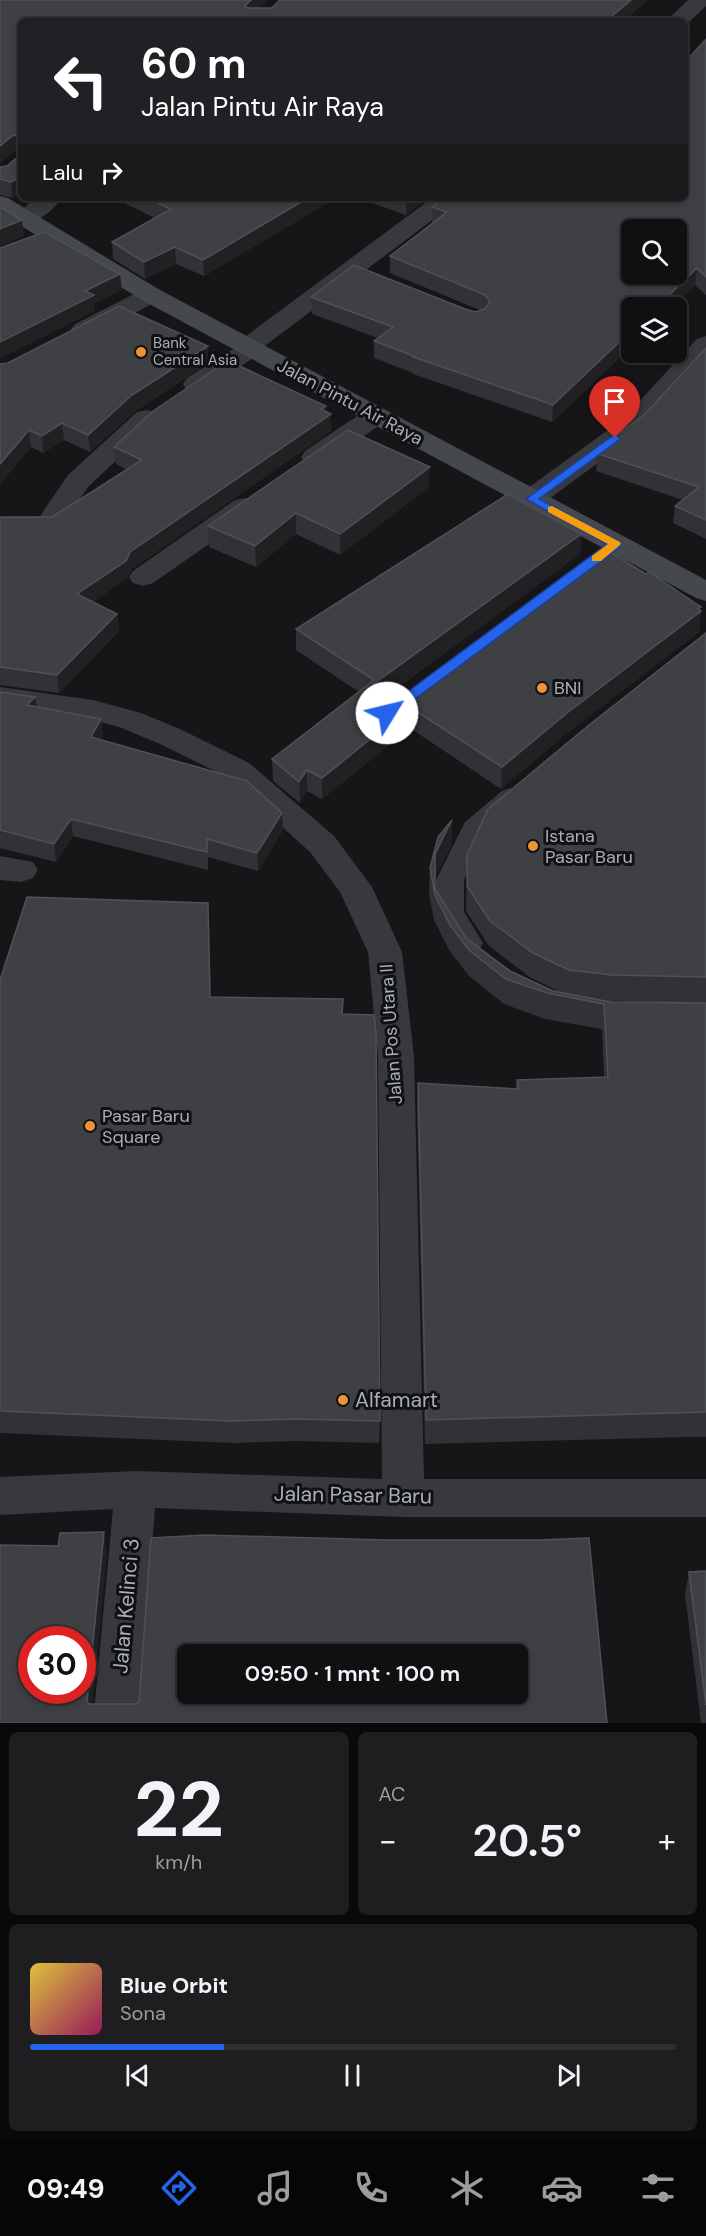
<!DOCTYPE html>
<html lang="id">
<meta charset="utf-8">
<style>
body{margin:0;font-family:"DM Sans",sans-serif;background:#1e1e20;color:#f1f3f6;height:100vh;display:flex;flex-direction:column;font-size:22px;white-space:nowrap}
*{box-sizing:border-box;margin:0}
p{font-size:20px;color:#9c9d9f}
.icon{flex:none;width:33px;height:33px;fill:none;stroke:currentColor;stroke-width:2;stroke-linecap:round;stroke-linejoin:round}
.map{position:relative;height:1723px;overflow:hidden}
.sheet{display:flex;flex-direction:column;gap:9px;padding:9px;background:#09090a;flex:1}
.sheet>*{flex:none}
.banner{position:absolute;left:18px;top:18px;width:670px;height:183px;border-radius:9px;box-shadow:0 3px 9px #0003,0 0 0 2px #303032;background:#202124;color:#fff;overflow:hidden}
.fabs{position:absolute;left:621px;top:219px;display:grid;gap:12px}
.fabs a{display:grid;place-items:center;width:66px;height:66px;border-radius:9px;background:#101012;box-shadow:0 3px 9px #0003,0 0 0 2px #303032;font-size:30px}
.speed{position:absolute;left:18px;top:1626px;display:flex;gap:12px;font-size:30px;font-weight:700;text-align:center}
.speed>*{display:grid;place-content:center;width:78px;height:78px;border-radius:50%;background:#101012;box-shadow:0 3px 9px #0003,0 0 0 2px #303032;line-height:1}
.speed .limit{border:9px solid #d22;background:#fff;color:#111}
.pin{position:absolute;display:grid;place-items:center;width:51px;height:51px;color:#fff;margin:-62px -26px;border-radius:50% 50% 50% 0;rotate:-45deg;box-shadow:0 0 6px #0007}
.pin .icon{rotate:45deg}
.me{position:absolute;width:66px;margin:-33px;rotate:54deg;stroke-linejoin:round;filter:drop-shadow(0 0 4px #0008)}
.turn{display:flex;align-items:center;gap:21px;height:126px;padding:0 24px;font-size:27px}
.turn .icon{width:78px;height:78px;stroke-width:2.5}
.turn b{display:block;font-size:42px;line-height:51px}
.then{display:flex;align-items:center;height:57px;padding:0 24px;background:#0003;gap:12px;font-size:22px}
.big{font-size:45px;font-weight:600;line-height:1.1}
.sheet .tile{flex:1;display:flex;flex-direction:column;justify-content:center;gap:9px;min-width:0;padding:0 21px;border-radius:9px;background:#1e1e20}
.sheet .dial{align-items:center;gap:0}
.dial b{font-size:78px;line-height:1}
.song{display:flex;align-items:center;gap:18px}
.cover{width:72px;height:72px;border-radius:9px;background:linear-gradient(135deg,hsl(50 70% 55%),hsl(330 70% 35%))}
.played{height:6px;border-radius:3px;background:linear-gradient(90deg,#2563eb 30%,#303032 30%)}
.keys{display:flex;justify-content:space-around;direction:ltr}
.heat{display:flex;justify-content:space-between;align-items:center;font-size:33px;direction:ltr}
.sheet .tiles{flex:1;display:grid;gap:9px;grid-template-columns:1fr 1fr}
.tile:last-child{grid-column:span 2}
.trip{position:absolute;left:177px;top:1644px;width:351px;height:60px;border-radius:9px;background:#101012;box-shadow:0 3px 9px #0003,0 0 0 2px #303032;font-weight:600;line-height:60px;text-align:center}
.dock{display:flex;height:96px;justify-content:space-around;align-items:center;background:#060607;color:#9c9d9f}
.dock .icon{width:42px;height:42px}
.dock .active{color:#2563eb}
.dock b{font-size:27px;color:#f1f3f6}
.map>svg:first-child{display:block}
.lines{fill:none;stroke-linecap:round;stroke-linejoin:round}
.lane{fill:#37393d;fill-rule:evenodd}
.street{fill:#37393d;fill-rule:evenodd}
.secondary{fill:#45484c;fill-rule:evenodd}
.wall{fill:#323236}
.shaded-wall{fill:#212124}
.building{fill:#3f4044;stroke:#4f5156;stroke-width:1.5;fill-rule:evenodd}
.route{fill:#2563eb;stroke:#184099;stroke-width:1.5}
.slow{fill:#f59e0b}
.poi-dot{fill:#ed9338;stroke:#111113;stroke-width:2}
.labels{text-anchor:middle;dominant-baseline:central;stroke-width:6;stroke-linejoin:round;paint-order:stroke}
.far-poi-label{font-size:15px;fill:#a8afb7;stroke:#111113;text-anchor:start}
.street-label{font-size:18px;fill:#a8afb7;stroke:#111113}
.poi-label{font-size:18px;fill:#a8afb7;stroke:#111113;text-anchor:start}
.near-poi-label{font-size:21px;fill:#a8afb7;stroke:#111113;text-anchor:start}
.near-street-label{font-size:21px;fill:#a8afb7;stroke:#111113}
</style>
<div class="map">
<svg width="706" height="1723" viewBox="0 0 706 1723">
<rect width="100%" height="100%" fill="#161618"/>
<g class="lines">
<!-- lane -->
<path class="lane" d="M511 788 520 791 524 797 520 803 485 833 464 880V912L483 943 479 950 469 953 459 950 436 913V880L465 822 502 791Z"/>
<!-- street -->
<g class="street">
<path d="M688 0H706V6L686 25V21H666Z"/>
<path d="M35 198H62C52 212 34 226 18 222L14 217Z"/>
<path d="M432 198H459L455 203 262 348 259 354 205 390 196 392 187 390 183 384 187 378 235 348 238 342Z"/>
<path d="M151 287 160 290 164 295 160 300 93 334 84 337 75 334 71 329 75 324 142 290Z"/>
<path d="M706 336V359L641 431 541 505 531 507 521 505 517 499 521 493 623 419 697 339Z"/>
<path d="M375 408 384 410 388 416 384 422 325 463 315 465 305 463 301 457 305 451 366 410Z"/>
<path d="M146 410 155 412 159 418 155 424 88 487 60 528 50 530 40 528 36 522 68 475 137 412Z"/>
<path d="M245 498 255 500 259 506 255 512 153 583 143 586 133 583 129 577 133 571 235 500Z"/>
<path d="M0 687 93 700 141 713 180 729 249 763 334 836 372 887 402 952 414 1056 424 1479H706V1517H403L155 1508 139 1723H93L113 1509 0 1515V1477L136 1471 382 1479 378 1056 368 952 340 892 310 852 227 777 158 743 119 727 93 720 0 707Z"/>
<path d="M0 856 33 862 38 870 33 878 21 882 0 880Z"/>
</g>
<!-- secondary -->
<path class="secondary" d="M0 196 8 198 160 290 706 580V601L696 598 142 300 0 213Z"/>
</g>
<!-- wall -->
<g class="wall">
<path d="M0 0 259 8H272L280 0H648L623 21H21V194L12 198 0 195V167L7 166 21 154V150L13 152 0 163Z"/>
<path d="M706 39V295L695 285 671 308H632V346L552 422 413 374V373L374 358V341L378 338 312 314 311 297 465 309 475 312 480 310 390 273V256L432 224V207L686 198Z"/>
<path d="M114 198H336L204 276 176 264 145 279 113 259 112 242 155 218Z"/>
<path d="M358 198H429L406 215Z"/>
<path d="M706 348V539L673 523 675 506 683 500 596 471 598 454 644 415Z"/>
<path d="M237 362V365L326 406V412L331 431 132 569 127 578 93 602 117 614 119 631 59 693 0 685V517H52L127 470 116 464 114 447Z"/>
<path d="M208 363 134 412 90 452 64 440 43 453 31 447 0 484V364Z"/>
<path d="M429 487 340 555 296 534 256 567 209 547 208 526Z"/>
<path d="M581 534 580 554 378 702 388 704 400 701 646 574 701 607 699 632 566 734 501 789 410 728 322 799 307 791 300 803 273 781 272 759 359 692 296 650V629Z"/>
<path d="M706 633V1003L609 1001 593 998 611 1002 706 1003V1437H687L425 1444 417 1109 418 1083 516 1089 517 1080 604 1077 602 1029 545 1019 504 1004 469 976 449 950 434 920 429 893 430 868 452 820 451 846 435 877V889L466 938 510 971 553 991 562 993 531 978 489 946 466 911 467 855Z"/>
<path d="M0 692 35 697 37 707 101 719 103 736 101 740 282 813 283 830 258 871 208 857V870L73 836 56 862 0 848Z"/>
<path d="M209 926 211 997 343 1014 380 1421 379 1443 296 1441 233 1443 0 1433V980Z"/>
<path d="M706 1571V1723H701L685 1594 689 1572Z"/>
</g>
<!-- shaded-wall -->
<g class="shaded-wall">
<path d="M251 0H268L246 21 245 6Z"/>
<path d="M631 0H648L623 21H606Z"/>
<path d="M21 134V150L13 152 0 163V146L12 136Z"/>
<path d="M21 177V194L12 198 11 182Z"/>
<path d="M308 198H336L204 276 203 260Z"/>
<path d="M406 198H429L406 215Z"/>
<path d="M22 220 24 236 0 246V229Z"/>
<path d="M175 247 176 264 145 279 144 262Z"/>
<path d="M697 268 695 285 671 308H656Z"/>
<path d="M120 274 122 290 94 304 95 311 0 359V342L85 291Z"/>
<path d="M632 330V346L552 422 553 405Z"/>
<path d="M208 346V363L134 412 90 452 88 435 132 395Z"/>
<path d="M326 406V418L331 414V431L132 569 127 578 79 612 77 594 130 552Z"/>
<path d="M62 423 64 440 43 453 42 436Z"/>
<path d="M29 430 31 447 0 484V464Z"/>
<path d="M430 467 429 487 340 555V534Z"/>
<path d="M296 513V534L256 567 255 546Z"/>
<path d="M581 534 580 554 375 704 370 693 375 683Z"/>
<path d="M701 607 699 632 566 734 501 789 502 767 567 713Z"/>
<path d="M117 614 119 631 59 693 57 675Z"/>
<path d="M35 697 38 715 27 705Z"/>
<path d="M410 707V728L322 799V778Z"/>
<path d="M101 719 103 736 93 755 91 737Z"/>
<path d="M307 770V791L300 803 299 782Z"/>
<path d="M282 813 283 830 258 871 257 853Z"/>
<path d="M71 819 73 836 56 862 54 844Z"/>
<path d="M452 820 451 846 434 879 435 854Z"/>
<path d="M208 903 209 926 212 1020 210 997Z"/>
<path d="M104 1532 107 1554 91 1723 87 1702Z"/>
</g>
<!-- building -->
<g class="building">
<path d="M0 0H251L245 6 248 8H272L280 0H631L606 21H21V177L11 182 0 179V167L7 166 21 154V134L12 136 0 146Z"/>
<path d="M706 39V277L697 268 656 308H632V330L553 405 413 357 414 356 374 341 393 327 311 297 354 265 465 309 475 312 485 309 490 302 485 295 390 256 447 212 432 207 444 198H686V61ZM632 230H676V274H632Z"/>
<path d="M147 198H308L203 260 175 247 144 262 112 242 171 209Z"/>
<path d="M0 207 22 220 0 229Z"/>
<path d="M44 232 120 274 85 291 94 295 0 342V248Z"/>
<path d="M119 306 208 346 132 395 88 435 62 423 42 436 29 430 0 464V364L8 363Z"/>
<path d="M706 348V520L675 506 699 487 598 454 609 441 644 415Z"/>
<path d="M230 359 237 362 235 364 326 406 321 409 331 414 130 552 126 561 77 594 117 614 57 675 0 667V517H52L142 460 114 447 153 411Z"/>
<path d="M348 430 430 467 340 534 296 513 255 546 208 526Z"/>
<path d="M508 494 581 534 375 683 370 693 376 701 388 704 400 701 605 549 646 574 649 572 701 607 698 609 701 611 567 713 502 767 410 707 322 778 307 770 299 782 272 759 374 680 296 629Z"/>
<path d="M706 633V977L612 975 569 970 533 953 490 921 467 886V855L488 809 589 725Z"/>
<path d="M0 692 35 697 27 705 101 719 91 737 247 781 282 813 257 853 207 839V852L71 819 54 844 0 830Z"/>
<path d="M452 820 435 854V889L466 938 510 971 553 991 611 1002 706 1003V1412L426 1420 418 1083 518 1089 517 1080 608 1077 604 1004 547 993 506 979 470 951 450 925 435 895 430 868 438 837Z"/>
<path d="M27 897 208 903 210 997 343 999 342 1014 374 1015 376 1033 380 1421 296 1419 231 1421 0 1411V980Z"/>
<path d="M104 1532 87 1702 90 1704H136L139 1702 151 1538 206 1535 385 1540H539L589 1538 607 1723H0V1545L58 1546 60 1533ZM32 1640H82V1690H32ZM188 1654H518V1694H188Z"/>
<path d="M706 1571V1705L689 1572Z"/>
</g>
<!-- route -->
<path class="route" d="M615 434 620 438 619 440 539 499 620 542V547L392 716H383L381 713 383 710 607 544 526 499Z"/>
<!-- slow -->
<path class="slow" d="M552 506 620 542 621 544 601 561H592V556L608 544 548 512V507Z"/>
<!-- markers -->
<g class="poi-dot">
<circle cx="141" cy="352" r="6"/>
<circle cx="542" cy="688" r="6"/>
<circle cx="533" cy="846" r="6"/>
<circle cx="90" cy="1126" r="6"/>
<circle cx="343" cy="1400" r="6"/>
</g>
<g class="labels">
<!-- far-poi labels -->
<g class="far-poi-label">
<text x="153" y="343">Bank<tspan x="153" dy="17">Central Asia</tspan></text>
</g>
<!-- street labels -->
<g class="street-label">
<text transform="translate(350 402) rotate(28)">Jalan Pintu Air Raya</text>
<text transform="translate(391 1034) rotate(-94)">Jalan Pos Utara II</text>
</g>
<!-- poi labels -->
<g class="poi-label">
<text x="554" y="688">BNI</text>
<text x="545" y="836">Istana<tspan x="545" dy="21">Pasar Baru</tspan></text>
<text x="102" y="1116">Pasar Baru<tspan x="102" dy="21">Square</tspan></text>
</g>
<!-- near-poi labels -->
<g class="near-poi-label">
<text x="355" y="1400">Alfamart</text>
</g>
<!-- near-street labels -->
<g class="near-street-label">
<text transform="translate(353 1495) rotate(1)">Jalan Pasar Baru</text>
<text transform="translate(126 1606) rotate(-85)">Jalan Kelinci 3</text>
</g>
</g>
</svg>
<div class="fabs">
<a><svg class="icon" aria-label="search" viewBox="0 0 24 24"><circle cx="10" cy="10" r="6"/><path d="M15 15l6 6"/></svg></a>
<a><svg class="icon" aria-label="layers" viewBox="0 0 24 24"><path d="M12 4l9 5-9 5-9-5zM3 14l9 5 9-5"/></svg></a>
</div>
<div class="speed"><div class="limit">30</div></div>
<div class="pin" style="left:615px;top:438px;background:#d93025"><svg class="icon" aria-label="arrive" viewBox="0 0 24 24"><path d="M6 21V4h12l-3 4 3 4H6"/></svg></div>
<svg class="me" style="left:387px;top:713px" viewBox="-20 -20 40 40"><circle r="19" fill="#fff"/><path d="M0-13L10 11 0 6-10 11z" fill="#2563eb"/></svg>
<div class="trip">09:50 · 1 mnt · 100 m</div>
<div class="banner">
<div class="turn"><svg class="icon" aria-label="left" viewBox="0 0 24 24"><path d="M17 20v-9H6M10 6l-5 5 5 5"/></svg><div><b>60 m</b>Jalan Pintu Air Raya</div></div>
<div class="then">Lalu<svg class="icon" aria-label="right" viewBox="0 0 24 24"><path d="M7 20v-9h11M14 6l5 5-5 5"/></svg></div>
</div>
</div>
<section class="sheet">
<div class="tiles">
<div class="tile dial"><b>22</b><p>km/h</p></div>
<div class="tile"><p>AC</p>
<div class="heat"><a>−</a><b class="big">20.5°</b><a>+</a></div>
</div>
<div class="tile">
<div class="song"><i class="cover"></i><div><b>Blue Orbit</b><p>Sona</p></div></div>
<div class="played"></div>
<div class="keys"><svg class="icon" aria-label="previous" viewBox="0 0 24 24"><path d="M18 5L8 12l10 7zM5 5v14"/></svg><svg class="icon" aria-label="pause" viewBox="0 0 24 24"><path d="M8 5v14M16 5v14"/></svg><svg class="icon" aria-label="next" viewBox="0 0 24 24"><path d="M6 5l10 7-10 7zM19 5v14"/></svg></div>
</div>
</div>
</section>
<nav class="dock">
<b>09:49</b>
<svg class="icon active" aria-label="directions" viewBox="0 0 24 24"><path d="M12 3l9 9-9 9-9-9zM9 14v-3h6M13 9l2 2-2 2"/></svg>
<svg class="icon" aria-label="music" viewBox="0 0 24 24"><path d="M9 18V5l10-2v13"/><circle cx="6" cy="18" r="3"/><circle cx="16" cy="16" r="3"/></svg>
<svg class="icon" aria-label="phone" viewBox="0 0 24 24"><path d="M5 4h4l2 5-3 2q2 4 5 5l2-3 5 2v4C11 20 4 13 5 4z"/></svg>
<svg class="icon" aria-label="climate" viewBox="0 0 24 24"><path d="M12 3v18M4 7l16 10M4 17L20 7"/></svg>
<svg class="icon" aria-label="car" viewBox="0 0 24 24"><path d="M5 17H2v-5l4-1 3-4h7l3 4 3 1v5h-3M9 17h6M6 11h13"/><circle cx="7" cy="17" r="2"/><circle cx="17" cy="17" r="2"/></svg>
<svg class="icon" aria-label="filters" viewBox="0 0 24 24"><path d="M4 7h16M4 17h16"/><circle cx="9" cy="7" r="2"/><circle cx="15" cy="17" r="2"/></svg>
</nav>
